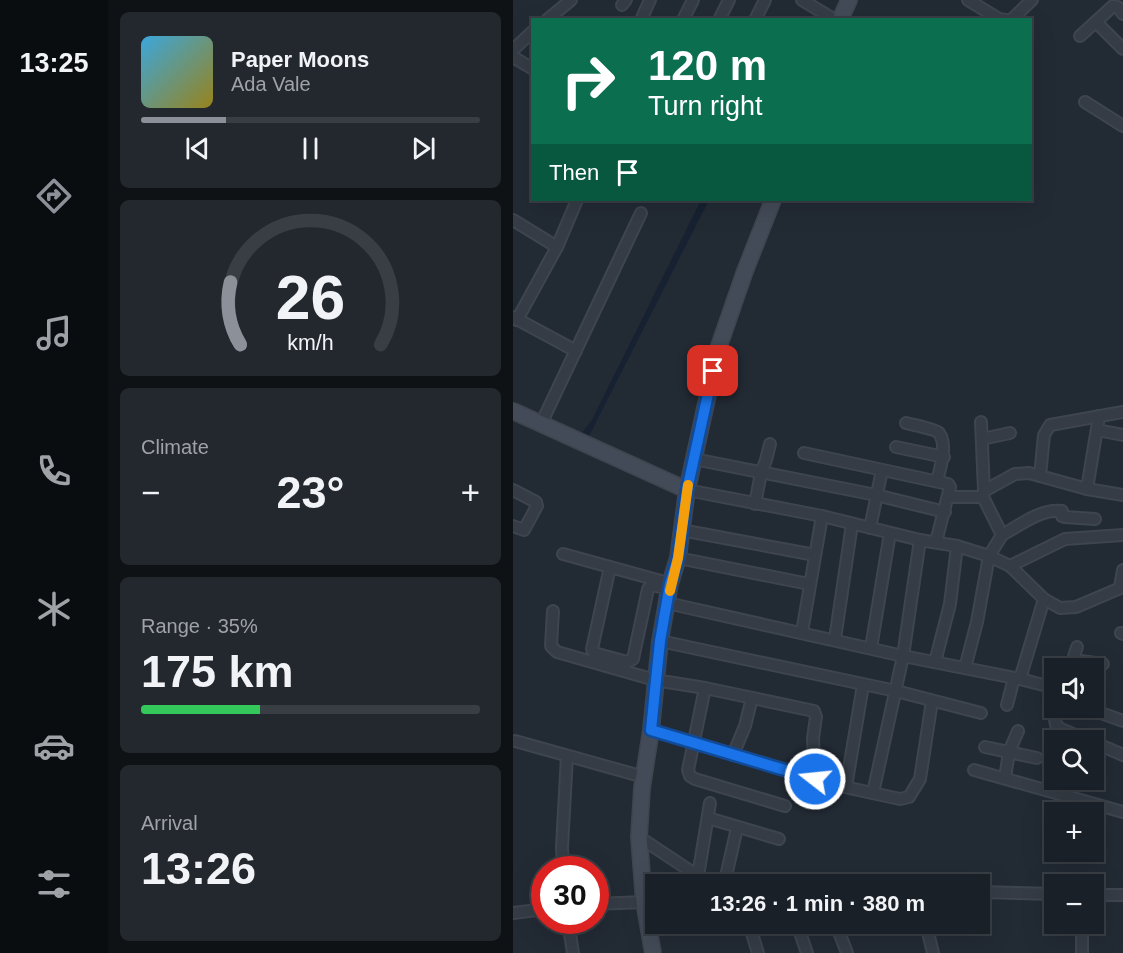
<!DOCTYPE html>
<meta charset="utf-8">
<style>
body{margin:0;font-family:Arial,sans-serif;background:#23282f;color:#f1f3f6;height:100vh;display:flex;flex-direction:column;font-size:22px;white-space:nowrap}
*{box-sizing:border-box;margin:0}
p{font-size:20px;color:#9fa3a7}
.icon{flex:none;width:33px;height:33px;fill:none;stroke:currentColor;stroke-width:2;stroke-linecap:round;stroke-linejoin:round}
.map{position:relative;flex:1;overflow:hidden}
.sheet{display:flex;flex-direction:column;gap:12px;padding:12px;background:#0e1215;width:405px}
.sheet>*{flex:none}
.guide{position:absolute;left:18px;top:18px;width:501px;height:183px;border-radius:0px;box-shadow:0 6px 24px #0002,0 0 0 2px #383e44;background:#0b6e4f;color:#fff;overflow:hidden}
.controls{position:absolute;left:531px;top:658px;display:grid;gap:12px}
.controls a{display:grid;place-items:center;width:60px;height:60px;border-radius:0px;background:#1a2027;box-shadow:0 6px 24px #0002,0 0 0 2px #383e44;font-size:30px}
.speed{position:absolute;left:18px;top:856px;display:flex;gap:12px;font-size:30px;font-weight:700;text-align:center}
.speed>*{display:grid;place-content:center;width:78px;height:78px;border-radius:50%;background:#1a2027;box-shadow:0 6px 24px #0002,0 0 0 2px #383e44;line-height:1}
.speed .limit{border:9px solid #d22;background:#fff;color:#111}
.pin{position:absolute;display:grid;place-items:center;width:51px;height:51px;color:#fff;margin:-26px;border-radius:12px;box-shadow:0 3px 9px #0006}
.me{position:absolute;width:66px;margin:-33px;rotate:286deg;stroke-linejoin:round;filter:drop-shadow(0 0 4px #0008)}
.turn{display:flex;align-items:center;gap:21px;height:126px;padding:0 18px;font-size:27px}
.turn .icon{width:78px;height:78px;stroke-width:2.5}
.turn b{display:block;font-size:42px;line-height:51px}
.then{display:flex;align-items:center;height:57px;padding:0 18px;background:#0003;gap:12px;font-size:22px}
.big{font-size:45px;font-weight:700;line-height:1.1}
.sheet .widget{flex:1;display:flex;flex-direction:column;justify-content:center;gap:9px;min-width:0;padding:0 21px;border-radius:9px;background:#23282f}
.sheet .dial{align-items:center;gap:0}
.dial svg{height:156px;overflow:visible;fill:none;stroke:#383e44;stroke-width:7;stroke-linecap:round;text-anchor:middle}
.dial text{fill:#f1f3f6;stroke:none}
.song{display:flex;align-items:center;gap:18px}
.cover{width:72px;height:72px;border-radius:9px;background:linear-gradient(135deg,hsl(200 70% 55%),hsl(50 70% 35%))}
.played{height:6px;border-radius:3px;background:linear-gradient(90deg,#8c9099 25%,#383e44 25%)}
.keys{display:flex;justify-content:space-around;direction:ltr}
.heat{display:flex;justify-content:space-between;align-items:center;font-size:33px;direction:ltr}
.charge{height:9px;border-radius:4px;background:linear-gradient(90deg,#34c759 35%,#383e44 0)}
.trip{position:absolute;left:132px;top:874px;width:345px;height:60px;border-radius:0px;background:#1a2027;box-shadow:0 6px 24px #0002,0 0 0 2px #383e44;font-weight:700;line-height:60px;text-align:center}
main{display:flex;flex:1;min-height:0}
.tab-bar{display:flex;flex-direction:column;width:108px;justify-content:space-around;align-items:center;background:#0a0d10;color:#9fa3a7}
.tab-bar .icon{width:42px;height:42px}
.tab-bar .selected{color:#8c9099}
.tab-bar b{font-size:27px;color:#f1f3f6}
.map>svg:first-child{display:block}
.water{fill:#162131}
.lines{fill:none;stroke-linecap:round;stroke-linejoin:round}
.street-casing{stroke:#3e454f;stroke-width:14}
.secondary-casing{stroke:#3e454f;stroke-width:18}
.street{stroke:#353c45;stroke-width:10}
.secondary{stroke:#434b58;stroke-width:15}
.route-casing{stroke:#114b97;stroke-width:15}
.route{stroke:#1a73e8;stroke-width:10}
.slow{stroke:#f59e0b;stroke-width:10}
</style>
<main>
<nav class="tab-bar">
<b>13:25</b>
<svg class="icon selected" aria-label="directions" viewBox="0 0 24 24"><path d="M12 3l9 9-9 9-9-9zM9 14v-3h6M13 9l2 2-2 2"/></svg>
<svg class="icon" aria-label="music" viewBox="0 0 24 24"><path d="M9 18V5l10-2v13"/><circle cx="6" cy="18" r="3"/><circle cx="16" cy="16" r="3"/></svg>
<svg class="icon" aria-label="phone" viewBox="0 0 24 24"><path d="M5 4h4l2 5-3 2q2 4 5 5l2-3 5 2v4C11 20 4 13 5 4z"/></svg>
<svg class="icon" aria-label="climate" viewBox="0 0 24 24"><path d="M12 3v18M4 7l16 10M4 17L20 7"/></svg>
<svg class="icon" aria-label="car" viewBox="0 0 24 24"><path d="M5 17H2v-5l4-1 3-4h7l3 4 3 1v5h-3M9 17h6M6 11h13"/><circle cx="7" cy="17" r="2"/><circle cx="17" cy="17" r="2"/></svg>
<svg class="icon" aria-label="filters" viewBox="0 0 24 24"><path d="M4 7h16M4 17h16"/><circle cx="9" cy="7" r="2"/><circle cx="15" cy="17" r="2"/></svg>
</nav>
<section class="sheet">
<div class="widget">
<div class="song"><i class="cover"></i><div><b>Paper Moons</b><p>Ada Vale</p></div></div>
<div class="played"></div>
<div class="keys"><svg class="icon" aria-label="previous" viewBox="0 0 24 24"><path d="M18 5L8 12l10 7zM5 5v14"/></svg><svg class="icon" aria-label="pause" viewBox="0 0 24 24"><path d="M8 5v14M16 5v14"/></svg><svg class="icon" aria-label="next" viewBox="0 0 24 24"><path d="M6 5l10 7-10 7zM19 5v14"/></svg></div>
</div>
<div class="widget dial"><svg viewBox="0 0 100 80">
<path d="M14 69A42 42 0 1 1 86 69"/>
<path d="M14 69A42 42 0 0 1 9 37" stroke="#8c9099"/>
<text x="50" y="56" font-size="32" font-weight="700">26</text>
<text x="50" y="72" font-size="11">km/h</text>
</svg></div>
<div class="widget"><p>Climate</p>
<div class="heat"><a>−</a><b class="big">23°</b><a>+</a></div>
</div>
<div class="widget"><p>Range · 35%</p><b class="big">175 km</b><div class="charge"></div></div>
<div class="widget"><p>Arrival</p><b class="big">13:26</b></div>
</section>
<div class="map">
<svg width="610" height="953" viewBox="0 0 610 953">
<rect width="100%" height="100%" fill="#222a34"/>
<!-- water -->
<path class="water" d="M188 200H196L73 442 64 439 79 420Z"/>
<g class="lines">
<!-- street casing -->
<g class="street-casing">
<g id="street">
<path d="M289 0 322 20"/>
<path d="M455 0 486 19 493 20"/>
<path d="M109 5 113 0"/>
<path d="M34 20 58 0"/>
<path d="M128 20 137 0"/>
<path d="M170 20 180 0"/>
<path d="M206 20 216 0"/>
<path d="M242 20 252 0"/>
<path d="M498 20 519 0"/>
<path d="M583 22 610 49"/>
<path d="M567 36 600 6 605 7 610 14"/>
<path d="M0 50 20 31"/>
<path d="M0 57 20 69"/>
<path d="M572 102 610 126"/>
<path d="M0 220 44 247"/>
<path d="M0 317 63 351"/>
<path d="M4 320 44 247 64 200"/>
<path d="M468 422 471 491"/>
<path d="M393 423C400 425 422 429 426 433 435 445 427 469 424 481"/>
<path d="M28 424 128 213"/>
<path d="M584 430 610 435"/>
<path d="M469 439 497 433"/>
<path d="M383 447 431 457"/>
<path d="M291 453 435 484 437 487 423 542"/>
<path d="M181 459 363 495 432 512"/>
<path d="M527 476 531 435 537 425 610 412"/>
<path d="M574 489 586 416"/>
<path d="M0 490 23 502 24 506 11 530 0 526"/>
<path d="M174 490 309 516 407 540 444 546 476 556 497 566 531 599 547 608 563 607 610 587"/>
<path d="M436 497H470L471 491 502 474 516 473 574 489 610 495"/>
<path d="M242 504 248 473 253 460 257 444"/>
<path d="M357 528 369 470"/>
<path d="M168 530 302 555"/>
<path d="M489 535C506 526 528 508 549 511V516L552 517 582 519"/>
<path d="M50 554 148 581"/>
<path d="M165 558 296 584"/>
<path d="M497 566 552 539 610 535"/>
<path d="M97 567 79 649 81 653 114 662 120 659 135 589 139 585 157 589"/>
<path d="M607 587 610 570"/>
<path d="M154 603 390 656 507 679 542 688"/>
<path d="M40 611 38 646 44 652 142 680 192 688 301 711 303 717 300 738 302 779"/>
<path d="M289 632 309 516"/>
<path d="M608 633 610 634"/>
<path d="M322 639 339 524"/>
<path d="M147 641 383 691 468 713"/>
<path d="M358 648 377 533"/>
<path d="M560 660 590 664"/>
<path d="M422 662 437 604 444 546"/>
<path d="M452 668 464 622 476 556 489 535 470 497"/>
<path d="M557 669 564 647"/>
<path d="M507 679 531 599"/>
<path d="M192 688 175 770 177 776 182 779 272 806"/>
<path d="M494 705 501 678"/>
<path d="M547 708 542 720 543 725 548 729 577 741"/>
<path d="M574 708 610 721"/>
<path d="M138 730 327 786 387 799 396 797 407 779 419 701"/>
<path d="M2 741 131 777"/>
<path d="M580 742 610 755"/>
<path d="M472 747 524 758"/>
<path d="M220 755 232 726 239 698"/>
<path d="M461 770 610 812"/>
<path d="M492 778 496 752 505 731"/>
<path d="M333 787 350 685"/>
<path d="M360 793 390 656 407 540"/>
<path d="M195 818 266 839"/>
<path d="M126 837 185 876 203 885"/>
<path d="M50 870 49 847 54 756"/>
<path d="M185 876 197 803"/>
<path d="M211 885 224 828"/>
<path d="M466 892 542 894"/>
<path d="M580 895H610"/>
<path d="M82 904 131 902"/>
<path d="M0 913 32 909"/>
<path d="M55 921 60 953"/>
<path d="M236 924 245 953"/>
<path d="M284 924 294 953"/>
<path d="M323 924 334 953"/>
<path d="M413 924 420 953"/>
<path d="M569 924V953"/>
</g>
</g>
<!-- secondary casing -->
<g class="secondary-casing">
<g id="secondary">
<path d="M327 20 336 0"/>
<path d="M0 411 174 490"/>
<path d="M140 953 131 902 126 837 129 788 138 730 147 641 157 584 165 558 174 490 205 349 232 271 260 200"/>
</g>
</g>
<!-- street -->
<use href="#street" class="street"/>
<!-- secondary -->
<use href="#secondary" class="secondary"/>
</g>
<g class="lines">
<!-- route casing -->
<g class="route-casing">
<path id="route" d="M200 371 174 490 165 558 157 584 147 641 138 730 302 779"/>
</g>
<!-- route -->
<use href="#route" class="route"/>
<!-- slow -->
<path class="slow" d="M157 591 165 558 175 485"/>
</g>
</svg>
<div class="controls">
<a><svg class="icon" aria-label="sound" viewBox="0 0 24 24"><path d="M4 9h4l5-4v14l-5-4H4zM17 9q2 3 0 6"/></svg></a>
<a><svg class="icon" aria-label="search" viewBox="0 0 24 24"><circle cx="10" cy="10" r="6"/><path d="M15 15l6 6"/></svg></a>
<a>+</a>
<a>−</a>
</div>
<div class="speed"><div class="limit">30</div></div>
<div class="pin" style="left:200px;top:371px;background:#d93025"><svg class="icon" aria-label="arrive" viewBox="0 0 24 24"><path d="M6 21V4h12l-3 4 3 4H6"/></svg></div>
<svg class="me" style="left:302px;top:779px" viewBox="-20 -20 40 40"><circle r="17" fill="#1a73e8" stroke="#fff" stroke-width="3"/><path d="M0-11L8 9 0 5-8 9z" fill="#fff"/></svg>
<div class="trip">13:26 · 1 min · 380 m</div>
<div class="guide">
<div class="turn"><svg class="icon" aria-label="right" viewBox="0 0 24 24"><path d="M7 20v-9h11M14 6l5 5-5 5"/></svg><div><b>120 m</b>Turn right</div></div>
<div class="then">Then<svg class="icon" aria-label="arrive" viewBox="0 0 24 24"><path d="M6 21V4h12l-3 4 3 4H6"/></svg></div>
</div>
</div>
</main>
